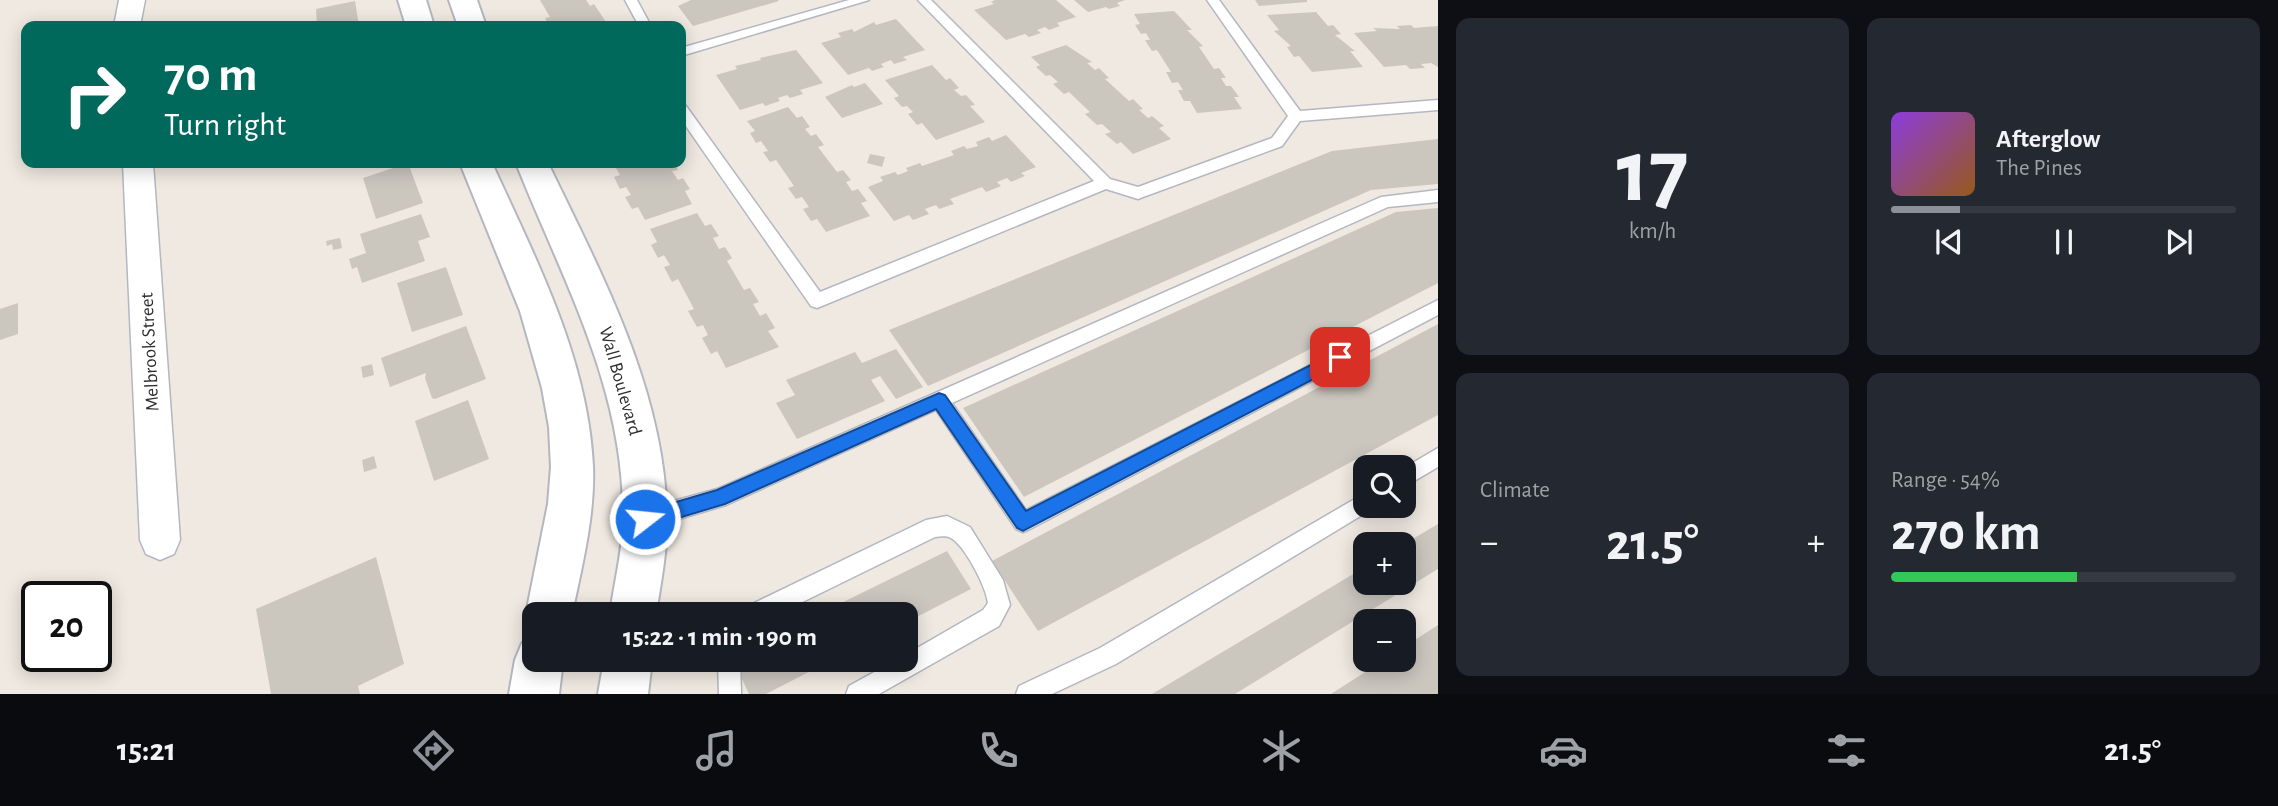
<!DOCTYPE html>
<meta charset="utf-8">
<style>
body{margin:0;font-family:"Alegreya Sans",sans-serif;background:#242831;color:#f1f3f6;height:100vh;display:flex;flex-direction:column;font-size:26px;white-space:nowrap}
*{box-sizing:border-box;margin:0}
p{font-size:23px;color:#9ea1a6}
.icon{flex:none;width:38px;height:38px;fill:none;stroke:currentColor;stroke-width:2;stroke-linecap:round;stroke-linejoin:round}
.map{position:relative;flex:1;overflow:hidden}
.panel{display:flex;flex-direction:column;gap:18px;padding:18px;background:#0d0f14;width:840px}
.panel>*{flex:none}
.banner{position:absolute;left:21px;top:21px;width:665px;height:147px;border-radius:14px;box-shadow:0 4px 18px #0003;background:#00695c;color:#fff;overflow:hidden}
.controls{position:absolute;left:1353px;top:455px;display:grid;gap:14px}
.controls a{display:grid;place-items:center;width:63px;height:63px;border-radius:14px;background:#171b24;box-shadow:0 4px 18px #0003;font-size:35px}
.speed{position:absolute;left:21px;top:581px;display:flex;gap:14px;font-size:35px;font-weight:700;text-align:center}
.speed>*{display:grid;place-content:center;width:91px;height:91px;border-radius:50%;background:#171b24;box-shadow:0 4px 18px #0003;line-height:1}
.speed .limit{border:4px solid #111;border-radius:10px;background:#fff;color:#111}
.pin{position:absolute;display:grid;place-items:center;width:60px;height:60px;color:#fff;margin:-30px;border-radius:14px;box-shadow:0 4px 10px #0006}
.me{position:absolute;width:77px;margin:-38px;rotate:74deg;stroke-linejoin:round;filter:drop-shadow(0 0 5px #0008)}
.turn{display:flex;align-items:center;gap:24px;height:147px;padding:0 28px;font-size:32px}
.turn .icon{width:91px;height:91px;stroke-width:2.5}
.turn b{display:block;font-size:49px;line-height:60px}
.big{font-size:52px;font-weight:600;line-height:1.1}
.panel .tile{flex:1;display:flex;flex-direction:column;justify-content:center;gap:10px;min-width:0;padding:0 24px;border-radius:14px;background:#242831}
.panel .dial{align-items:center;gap:0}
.dial b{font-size:91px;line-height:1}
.song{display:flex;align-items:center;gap:21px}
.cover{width:84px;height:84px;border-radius:10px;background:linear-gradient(135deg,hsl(270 70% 55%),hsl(30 70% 35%))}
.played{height:7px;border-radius:4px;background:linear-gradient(90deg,#8c9099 20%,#363941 20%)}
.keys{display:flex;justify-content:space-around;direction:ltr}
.heat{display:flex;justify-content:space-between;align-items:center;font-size:38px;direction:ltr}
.charge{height:10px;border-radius:5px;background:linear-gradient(90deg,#34c759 54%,#363941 0)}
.panel .tiles{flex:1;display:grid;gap:18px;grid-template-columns:repeat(2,1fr)}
.trip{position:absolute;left:522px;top:602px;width:396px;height:70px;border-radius:14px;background:#171b24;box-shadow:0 4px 18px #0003;font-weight:600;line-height:70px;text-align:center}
.menu{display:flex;height:112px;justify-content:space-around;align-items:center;background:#090b0e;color:#9ea1a6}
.menu .icon{width:49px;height:49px}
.menu .active{color:#8c9099}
.menu b{font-size:32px;color:#f1f3f6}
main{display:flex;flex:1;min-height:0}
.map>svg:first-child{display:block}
.building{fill:#cbc7bf}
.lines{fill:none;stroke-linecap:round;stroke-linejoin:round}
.service-casing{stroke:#b4b7c1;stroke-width:3}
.minor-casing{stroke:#b4b7c1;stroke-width:3}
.tertiary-casing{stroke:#b4b7c1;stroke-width:4}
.service{fill:#fff;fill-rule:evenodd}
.minor{fill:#fff;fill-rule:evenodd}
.tertiary{fill:#fff;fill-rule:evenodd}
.route{fill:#1a73e8;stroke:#114b97;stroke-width:2}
.labels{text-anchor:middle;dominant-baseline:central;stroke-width:7;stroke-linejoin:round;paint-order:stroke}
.street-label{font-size:19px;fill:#2e2e2e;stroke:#fff}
</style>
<main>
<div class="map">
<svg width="1438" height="694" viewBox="0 0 1438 694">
<rect width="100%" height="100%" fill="#efe9e1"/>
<!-- building -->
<g class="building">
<path d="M540 0H586L590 6 594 4 606 22 600 24 602 26H549L545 18 550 17Z"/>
<path d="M691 0H778L779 1 693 26 678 6Z"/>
<path d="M995 0H1056L1076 17 1057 23 1060 26 1049 30 1045 27 1037 30 1041 33 1029 37 1025 34 1006 40 974 10 994 4 991 2Z"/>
<path d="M1074 0H1125L1117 3 1120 6 1109 9 1106 7 1088 12Z"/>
<path d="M1255 0H1307V2L1259 6Z"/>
<path d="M355 1 359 26H317L316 9Z"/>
<path d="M1174 11 1192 30H1187L1203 46 1199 47 1214 69 1219 68 1226 78H1221L1226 86H1231L1239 97H1234L1242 109 1197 113 1190 101H1184L1178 90H1183L1178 82 1172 83 1166 72H1171L1157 50 1152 51 1145 40H1150L1146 33 1141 34 1135 25 1140 24 1134 14Z"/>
<path d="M1316 12 1328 26 1333 25 1341 34 1335 35 1355 51H1350L1363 67 1312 72 1299 56 1294 57 1287 47 1291 46 1274 31 1279 30 1267 15Z"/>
<path d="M896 19 925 50 903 57 907 60 894 64 891 60 881 64 884 67 872 71 869 68 848 75 821 43 841 37 838 33 852 29 854 32 874 22 876 25Z"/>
<path d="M1411 25 1414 28 1438 26V67L1431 63 1421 64 1425 68 1410 69 1406 65 1384 67 1354 33 1377 31 1373 28 1400 29 1397 26Z"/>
<path d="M1066 45 1092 62 1087 63 1095 70 1099 68 1109 78 1105 79 1129 101 1133 99 1143 109 1139 110 1148 118 1152 116 1164 126 1159 128 1171 139 1133 154 1121 142 1117 144 1105 134 1111 132 1102 124 1097 125 1085 114 1090 112 1069 92 1064 94 1053 84 1058 82 1050 75 1046 76 1036 67 1040 65 1031 57Z"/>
<path d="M796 50 823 83 800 90 803 94 790 98 787 95 778 98 780 101 765 106 763 103 740 110 716 75 737 69 735 66 761 60 760 58Z"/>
<path d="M932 65 946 80 950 78 959 88 954 90 961 96 966 95 975 105 970 106 985 122 936 140 922 123 917 125 908 114 913 112 907 106 902 107 894 98 899 96 885 80Z"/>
<path d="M865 83 883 104 842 118 825 97 852 85 854 87Z"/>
<path d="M788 107 797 118 802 116 810 127 805 129 811 136 816 134 824 145 818 147 837 172 843 170 851 180 846 182 852 191 858 189 867 201 861 203 870 216 826 232 817 219 811 221 803 209 809 207 802 197 796 199 788 188 794 186 776 160 770 162 763 152 768 151 761 141 756 143 750 133 755 131 747 121Z"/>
<path d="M1006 135 1036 167 1021 173 1025 176 1011 182 1007 178 997 182 1001 186 986 192 982 187 950 199 954 204 939 209 936 205 925 209 929 214 913 220 909 215 894 221 868 187 883 181 880 177 895 172 898 175 908 171 906 168 920 163 922 166 954 155 951 151 964 146 967 149 978 146 976 142 989 137 992 141Z"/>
<path d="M1438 139V184L1371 190 928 386 889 330 1332 151Z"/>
<path d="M870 154 885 157 882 167 867 163Z"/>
<path d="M408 163 423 203 376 219 363 178Z"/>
<path d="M613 163H674L678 170 672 171 678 180 683 178 690 189 685 191 692 204 645 220 638 207 632 209 625 197 631 195 626 187 620 189 614 177 620 175Z"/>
<path d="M1438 208V283L1024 497 963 408 1396 212Z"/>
<path d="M697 213 705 226 711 224 719 236 713 238 719 249 725 247 732 258 727 261 744 290 750 288 759 302 753 304 760 316 766 313 775 328 768 331 779 347 726 368 717 351 711 354 702 338 708 335 703 325 697 327 688 311 694 309 678 279 672 282 664 267 670 265 664 255 658 258 651 245 657 242 650 229Z"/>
<path d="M421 214 430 237 418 241 425 261 362 283 357 267 352 269 349 259 366 253 360 234Z"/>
<path d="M340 238 342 248 333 250 332 244 327 246 326 241Z"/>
<path d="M446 267 463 315 412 332 397 283Z"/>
<path d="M18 303V334L0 340V309Z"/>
<path d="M1438 324V415L1038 631 992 561Z"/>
<path d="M466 326 486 379 435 399 432 398 425 378 426 373 390 387 381 358Z"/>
<path d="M896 349 923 387 896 399 880 376 871 380 885 401 797 439 776 403 795 395 786 380 855 352 862 363Z"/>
<path d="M372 364 374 375 363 378 361 367Z"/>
<path d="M468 400 489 459 434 481 415 421Z"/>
<path d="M374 456 377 468 364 472 362 460Z"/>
<path d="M1438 524V569L1235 694H1152L1365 567V583H1404V544Z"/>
<path d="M947 551 971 589 905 623V614H819Z"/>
<path d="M376 557 404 664 358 686 360 694H271L256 609Z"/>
<path d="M1438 625V694H1331L1384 660H1404V647Z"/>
<path d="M733 660H832L766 694H749Z"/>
</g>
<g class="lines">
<!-- service casing -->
<g class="service-casing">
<g id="service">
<path d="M625 0H637L651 26H639Z"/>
<path d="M849 0H869L681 56V48Z"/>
<path d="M918 0H931L1110 179 1138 187 1272 138 1288 116 1207 0H1219L1300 111 1438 100V110L1300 121 1282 146 1143 197 1138 199 1106 189 817 308 811 306 681 119V104L686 106 820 292 1094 181Z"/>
<path d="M1438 190V202L1388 207 952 403 1026 510 1438 300V315L1030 529 1023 532 1016 529 936 410 726 505 645 529 638 526 635 519 638 512 645 509 717 489 1381 197Z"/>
<path d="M1438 448V467L1404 487V468Z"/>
<path d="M1365 493V506H1373L1372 509 1116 664 1052 694H1016L1019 686 1100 648Z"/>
<path d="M947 516 970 527 1003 580 1010 605 999 626 879 694H846L849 686 896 660H905V655L983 610 988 603C986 587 968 553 956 542 950 535 943 536 935 537L778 614H745L748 606 926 520Z"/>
<path d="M718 660H740L741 694H719Z"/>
</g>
</g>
<!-- minor casing -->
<g class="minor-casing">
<g id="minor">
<path d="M119 0H145L140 26H114Z"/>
<path d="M123 163H153L180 540 174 554 160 560 146 554 140 540Z"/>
</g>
</g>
<!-- tertiary casing -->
<g class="tertiary-casing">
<g id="tertiary">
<path d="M398 0H426L434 26H406Z"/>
<path d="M449 0H477L486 26H458Z"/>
<path d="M460 163H492C536 260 588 358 593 466 595 515 582 566 572 614H534V631L526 614 548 504 551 467 549 427 542 388 520 311Z"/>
<path d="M516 163H548C602 275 665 391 667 519 667 551 661 583 656 614H610C614 583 623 550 623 519 625 389 562 279 516 163Z"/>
<path d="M534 638V660H563L559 694H509L515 660 522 643Z"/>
<path d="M604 660H652L648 694H598Z"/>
</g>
</g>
<!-- service -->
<use href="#service" class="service"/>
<!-- minor -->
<use href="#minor" class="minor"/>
<!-- tertiary -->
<use href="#tertiary" class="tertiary"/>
</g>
<!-- route -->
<path class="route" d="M1340 350 1346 352 1349 357 1346 362 1023 531 1017 528 936 409 725 504 645 528 638 526 636 519 638 513 717 490 939 393 945 395 1026 511Z"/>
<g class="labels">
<!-- street labels -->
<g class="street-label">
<text transform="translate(150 352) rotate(-93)">Melbrook Street</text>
<text transform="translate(620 381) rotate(74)">Wall Boulevard</text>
</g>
</g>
</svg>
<div class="controls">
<a><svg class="icon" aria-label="search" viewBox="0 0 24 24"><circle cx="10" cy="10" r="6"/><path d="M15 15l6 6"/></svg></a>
<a>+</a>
<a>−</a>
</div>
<div class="speed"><div class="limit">20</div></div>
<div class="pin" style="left:1340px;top:357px;background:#d93025"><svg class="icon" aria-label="arrive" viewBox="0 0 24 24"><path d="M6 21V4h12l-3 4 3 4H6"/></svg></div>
<svg class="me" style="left:645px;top:519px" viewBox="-20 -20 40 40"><circle r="17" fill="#1a73e8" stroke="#fff" stroke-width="3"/><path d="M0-11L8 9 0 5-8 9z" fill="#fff"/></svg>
<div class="trip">15:22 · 1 min · 190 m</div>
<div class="banner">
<div class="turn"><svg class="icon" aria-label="right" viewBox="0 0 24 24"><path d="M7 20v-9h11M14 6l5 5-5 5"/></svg><div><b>70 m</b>Turn right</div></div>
</div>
</div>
<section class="panel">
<div class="tiles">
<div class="tile dial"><b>17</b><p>km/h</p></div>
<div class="tile">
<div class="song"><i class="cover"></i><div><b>Afterglow</b><p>The Pines</p></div></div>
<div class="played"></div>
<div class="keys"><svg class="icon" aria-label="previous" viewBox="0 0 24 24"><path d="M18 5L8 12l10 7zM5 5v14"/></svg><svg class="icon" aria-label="pause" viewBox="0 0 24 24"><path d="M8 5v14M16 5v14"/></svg><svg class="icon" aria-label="next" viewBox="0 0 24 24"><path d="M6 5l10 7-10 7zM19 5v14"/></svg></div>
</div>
<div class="tile"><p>Climate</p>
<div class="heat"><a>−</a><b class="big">21.5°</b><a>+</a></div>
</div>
<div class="tile"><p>Range · 54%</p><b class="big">270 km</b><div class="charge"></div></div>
</div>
</section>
</main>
<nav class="menu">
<b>15:21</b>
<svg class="icon active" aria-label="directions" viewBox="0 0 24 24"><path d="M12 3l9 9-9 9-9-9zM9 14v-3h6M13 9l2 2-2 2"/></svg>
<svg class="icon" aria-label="music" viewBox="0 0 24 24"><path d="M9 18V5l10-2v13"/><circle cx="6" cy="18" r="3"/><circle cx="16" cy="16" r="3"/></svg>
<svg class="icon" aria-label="phone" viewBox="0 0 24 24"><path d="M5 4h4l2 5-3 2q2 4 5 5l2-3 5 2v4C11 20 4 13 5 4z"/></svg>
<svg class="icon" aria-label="climate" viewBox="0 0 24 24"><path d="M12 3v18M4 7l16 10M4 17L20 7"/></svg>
<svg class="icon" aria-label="car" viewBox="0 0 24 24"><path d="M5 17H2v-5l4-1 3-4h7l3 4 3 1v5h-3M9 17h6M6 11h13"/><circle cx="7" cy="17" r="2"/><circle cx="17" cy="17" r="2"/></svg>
<svg class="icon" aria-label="filters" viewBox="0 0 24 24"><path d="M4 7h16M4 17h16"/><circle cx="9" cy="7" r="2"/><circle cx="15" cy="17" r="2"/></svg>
<b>21.5°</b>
</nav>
